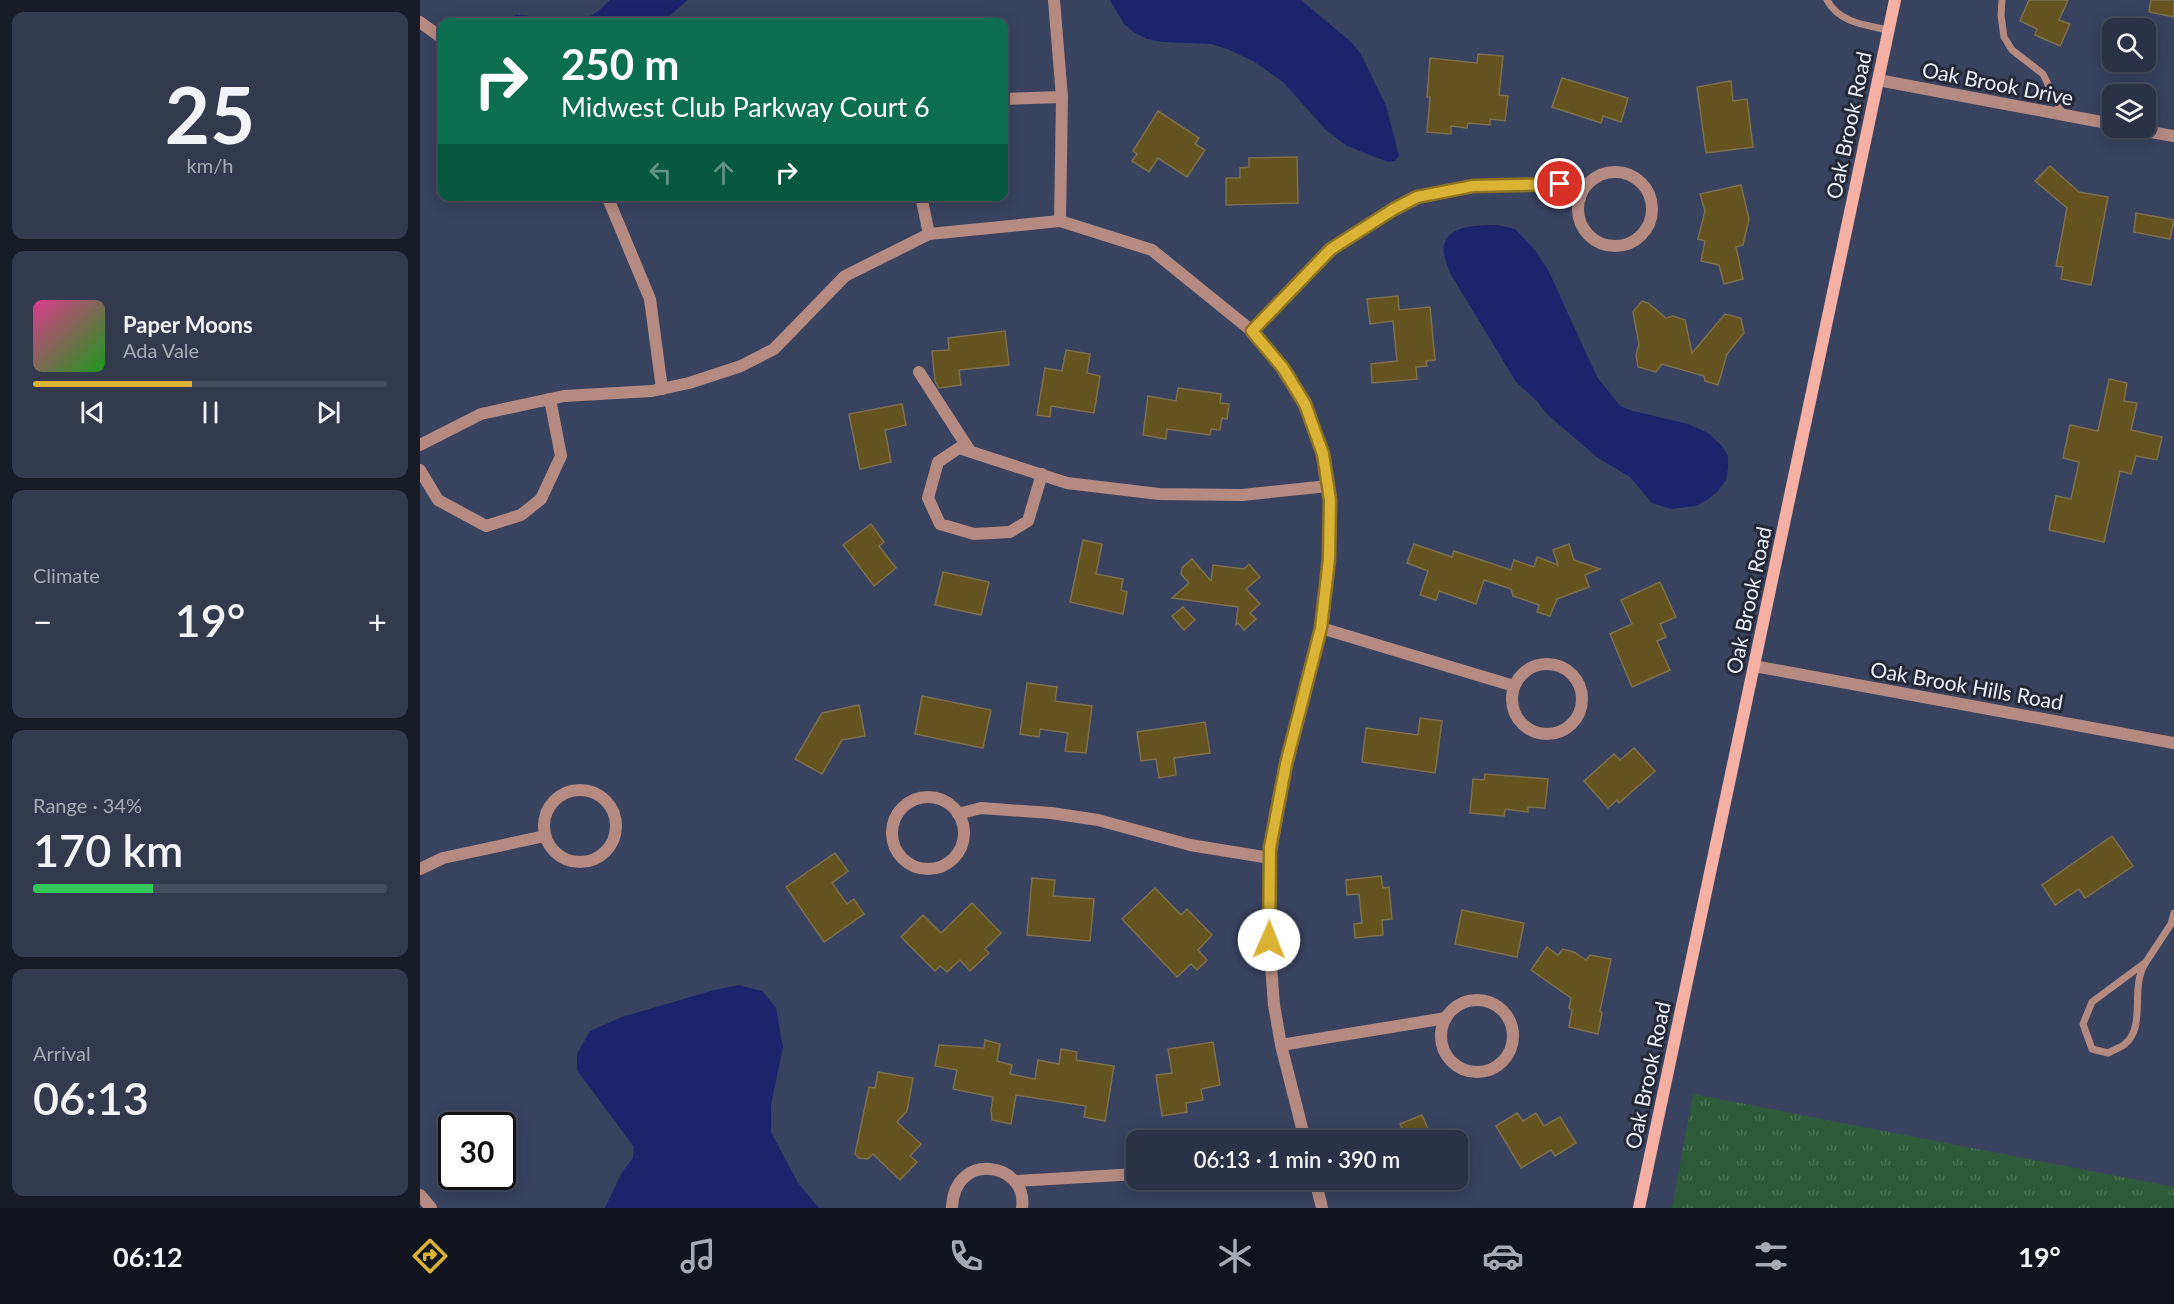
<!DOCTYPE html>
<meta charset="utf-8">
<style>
body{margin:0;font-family:Lato,sans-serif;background:#333a4e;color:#f1f3f6;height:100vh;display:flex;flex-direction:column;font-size:22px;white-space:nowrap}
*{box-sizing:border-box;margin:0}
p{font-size:20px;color:#a6aab4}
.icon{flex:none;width:33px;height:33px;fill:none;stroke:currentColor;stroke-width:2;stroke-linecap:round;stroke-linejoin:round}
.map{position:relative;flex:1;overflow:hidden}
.side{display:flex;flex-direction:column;gap:12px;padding:12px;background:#181c27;width:420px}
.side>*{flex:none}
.banner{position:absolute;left:18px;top:18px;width:570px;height:183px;border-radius:12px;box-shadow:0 3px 15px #0003,0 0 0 2px #474d60;background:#0b6e4f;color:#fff;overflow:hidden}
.buttons{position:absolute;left:1682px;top:18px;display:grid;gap:12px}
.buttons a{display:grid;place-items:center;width:54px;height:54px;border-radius:12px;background:#2b3247;box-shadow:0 3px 15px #0003,0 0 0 2px #474d60;font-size:30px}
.speed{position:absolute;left:18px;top:1112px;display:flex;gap:12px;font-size:30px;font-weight:700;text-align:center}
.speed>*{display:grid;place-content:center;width:78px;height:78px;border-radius:50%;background:#2b3247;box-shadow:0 3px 15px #0003,0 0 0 2px #474d60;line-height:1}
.speed .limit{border:3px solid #111;border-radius:9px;background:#fff;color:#111}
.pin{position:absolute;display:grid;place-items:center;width:51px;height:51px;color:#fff;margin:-26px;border:3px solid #fff;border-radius:50%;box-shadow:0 2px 6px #0007}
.me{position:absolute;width:66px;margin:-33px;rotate:1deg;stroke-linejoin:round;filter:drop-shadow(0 0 4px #0008)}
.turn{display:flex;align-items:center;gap:21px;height:126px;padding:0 24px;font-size:27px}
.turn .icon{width:78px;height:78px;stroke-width:2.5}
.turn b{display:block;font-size:42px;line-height:51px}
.lanes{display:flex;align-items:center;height:57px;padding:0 24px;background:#0003;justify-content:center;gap:30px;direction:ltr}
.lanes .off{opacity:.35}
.big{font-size:45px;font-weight:600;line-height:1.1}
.side .tile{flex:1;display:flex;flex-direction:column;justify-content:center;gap:9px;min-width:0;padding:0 21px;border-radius:12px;background:#333a4e}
.side .dial{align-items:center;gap:0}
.dial b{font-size:78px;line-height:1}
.song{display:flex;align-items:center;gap:18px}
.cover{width:72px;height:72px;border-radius:9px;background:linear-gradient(135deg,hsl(330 70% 55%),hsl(120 70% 35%))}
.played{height:6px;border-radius:3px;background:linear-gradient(90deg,#dab334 45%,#474d60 45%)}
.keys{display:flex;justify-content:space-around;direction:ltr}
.heat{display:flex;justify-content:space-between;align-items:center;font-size:33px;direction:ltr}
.charge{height:9px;border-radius:4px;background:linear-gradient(90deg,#34c759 34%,#474d60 0)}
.trip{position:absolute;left:706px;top:1130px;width:342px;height:60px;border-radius:12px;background:#2b3247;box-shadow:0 3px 15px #0003,0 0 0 2px #474d60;font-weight:600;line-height:60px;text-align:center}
.tabs{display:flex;height:96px;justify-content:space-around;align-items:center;background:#11141c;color:#a6aab4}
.tabs .icon{width:42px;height:42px}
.tabs .selected{color:#dab334}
.tabs b{font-size:27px;color:#f1f3f6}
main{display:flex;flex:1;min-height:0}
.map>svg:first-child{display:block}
.grass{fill:url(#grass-tufts)}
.water{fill:#1c256c}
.building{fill:#64531f;stroke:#7b6f4c;stroke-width:1.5}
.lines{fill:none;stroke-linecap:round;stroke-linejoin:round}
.lane{stroke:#b58a81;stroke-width:7}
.street{stroke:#b58a81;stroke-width:12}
.secondary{stroke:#f5b0a3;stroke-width:12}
.route-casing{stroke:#8e7422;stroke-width:15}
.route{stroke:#dab334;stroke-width:10}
.labels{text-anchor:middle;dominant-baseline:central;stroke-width:6;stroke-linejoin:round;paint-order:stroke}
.street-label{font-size:21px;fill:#e9eefd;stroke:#252937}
</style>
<main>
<section class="side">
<div class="tile dial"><b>25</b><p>km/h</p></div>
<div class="tile">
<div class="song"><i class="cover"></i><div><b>Paper Moons</b><p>Ada Vale</p></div></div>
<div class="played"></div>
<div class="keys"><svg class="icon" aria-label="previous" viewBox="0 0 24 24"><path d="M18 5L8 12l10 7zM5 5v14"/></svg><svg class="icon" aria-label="pause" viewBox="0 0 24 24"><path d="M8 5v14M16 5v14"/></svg><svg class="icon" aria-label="next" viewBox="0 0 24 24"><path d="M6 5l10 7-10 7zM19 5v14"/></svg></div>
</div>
<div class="tile"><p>Climate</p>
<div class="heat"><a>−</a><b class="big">19°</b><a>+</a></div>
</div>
<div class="tile"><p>Range · 34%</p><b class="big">170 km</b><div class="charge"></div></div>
<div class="tile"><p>Arrival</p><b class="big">06:13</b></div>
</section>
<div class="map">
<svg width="1754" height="1208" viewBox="0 0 1754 1208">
<defs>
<pattern id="grass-tufts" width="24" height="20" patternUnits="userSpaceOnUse" patternTransform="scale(1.5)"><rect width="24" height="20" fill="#2d5b3a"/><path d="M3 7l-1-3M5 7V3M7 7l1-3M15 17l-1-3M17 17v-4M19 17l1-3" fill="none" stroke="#4b7357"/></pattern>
</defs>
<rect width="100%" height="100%" fill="#39425f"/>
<!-- grass -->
<path class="grass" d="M1273 1094 1754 1187V1208H1252Z"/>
<!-- water -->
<g class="water">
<path d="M190 0H268L242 22H211L195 18 188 22H91L96 15C138 16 154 37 190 0Z"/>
<path d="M690 0H881L931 42 941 54 966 106 979 156 975 161 968 162 927 146 906 130 863 82 833 61 807 49 791 44 743 42 727 39 715 33 704 24Z"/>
<path d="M1077 225 1095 229 1115 250 1129 272 1177 377 1200 406 1213 411 1268 424 1288 433 1302 446 1308 456V469L1306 480 1298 491 1287 500 1276 506 1251 509 1232 503 1210 477 1178 458 1128 415 1116 400 1096 382 1030 273C1028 267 1025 260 1024 254 1020 225 1057 225 1077 225Z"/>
<path d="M318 985 342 991 356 1008 363 1047 351 1105V1132L378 1183 399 1208H185L202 1172 213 1158 214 1147 157 1070V1054L170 1031 202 1017 291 991Z"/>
</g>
<!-- building -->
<g class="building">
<path d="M1609 0H1648L1639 20 1650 24 1640 46 1615 35 1617 29 1600 21Z"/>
<path d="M1731 0H1754V17L1729 12Z"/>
<path d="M1058 54 1083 56 1079 95 1088 96 1085 121 1070 119V125L1048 123 1047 128 1031 126V134L1007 132 1010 97H1007L1010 58 1057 63Z"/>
<path d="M1142 78 1208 98 1201 122 1183 116 1181 123 1132 107Z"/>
<path d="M1311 81 1313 101 1327 99 1333 147 1286 153 1277 87Z"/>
<path d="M738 111 779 138 775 144 785 150 767 177 738 158 729 172 712 161 717 154 713 151Z"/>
<path d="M877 157 878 203 806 205V178H820V168L829 167V158Z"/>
<path d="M1630 166 1659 192 1688 197 1671 285 1641 279 1643 267 1636 266 1647 208 1615 181Z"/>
<path d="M1321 185 1329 219 1323 245 1316 247 1323 279 1304 284 1299 265 1281 261 1285 241 1278 239 1285 211 1280 194Z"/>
<path d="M1716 213 1754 220 1750 239 1714 232Z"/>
<path d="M978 296 979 310 1010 307 1015 360 1006 361 1007 366 996 367 997 379 952 383 951 364 977 361 973 321 950 324 947 299Z"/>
<path d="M1222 301 1228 303 1246 318 1253 316 1265 320 1272 353 1305 314 1321 318 1324 333 1307 354 1298 385 1285 381 1284 376 1242 364 1236 372 1218 367 1216 355 1219 344 1213 312Z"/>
<path d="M585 331 589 365 539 370 541 385 519 388 515 381 512 351 529 350 528 338Z"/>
<path d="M646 350 670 354 667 373 680 376 674 413 631 406 630 417 617 415 625 368 642 371Z"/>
<path d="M1689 379 1707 383 1704 401 1717 403 1711 430 1742 437 1737 460 1716 456 1711 474 1700 471 1684 542 1629 530 1636 496 1651 499 1659 462 1643 458 1650 425 1678 431Z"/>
<path d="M758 388 801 394 800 403 809 404 807 419 802 418 800 430 791 429 790 435 747 429 746 439 723 435 728 396 756 401Z"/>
<path d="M482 404 486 425 465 430 471 462 440 469 429 414Z"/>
<path d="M451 524 464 542 459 546 476 568 454 586 423 545Z"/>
<path d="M663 540 682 544 676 574 703 579 701 590 707 592 703 614 650 602Z"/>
<path d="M994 544 1032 557 1034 551 1091 570 1094 560 1114 567 1117 557 1138 565 1133 550 1149 544 1154 560 1180 569 1165 575 1169 587 1137 599 1130 616 1117 612 1119 605 1093 596 1091 589 1064 580 1056 604 1019 591 1016 600 1000 595 1008 571 987 563Z"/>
<path d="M772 559 791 581 793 565 824 569 829 564 840 577 826 589 840 604 830 613 836 619 824 630 818 623 816 625 818 607 752 598 769 583 761 574 762 568Z"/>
<path d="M523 572 569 582 561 615 515 605Z"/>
<path d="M1240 582 1256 617 1240 624 1246 637 1237 641 1250 670 1212 687 1190 634 1212 624 1201 600Z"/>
<path d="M763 607 775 620 764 630 752 616Z"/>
<path d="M607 683 637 687 635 701 672 706 666 753 645 751 648 733 620 729 619 737 600 734Z"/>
<path d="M502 696 571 710 563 748 495 734Z"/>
<path d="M439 705 445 736 422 740 402 774 375 759 402 713Z"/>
<path d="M1000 718 1022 721 1015 773 942 762 946 728 998 735Z"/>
<path d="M785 722 790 753 754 758 756 775 739 778 736 759 721 761 717 732Z"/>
<path d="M1214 748 1235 771 1199 803 1197 800 1188 808 1164 781 1194 754 1200 760Z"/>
<path d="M1065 774 1128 779 1125 808 1108 807V812L1085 809 1084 816 1050 813 1053 779 1064 780Z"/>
<path d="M1692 836 1713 866 1665 898 1659 889 1635 905 1622 885Z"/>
<path d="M415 853 428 871 412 883 427 904 434 899 444 914 404 942 366 887Z"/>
<path d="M961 876 963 888 969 887 972 919 962 920 963 935 935 938 934 924 942 923 939 894 927 895 926 880Z"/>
<path d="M612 878 635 880 633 896 674 899 670 941 607 935Z"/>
<path d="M735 888 761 915 767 909 792 935 778 950 787 960 777 970 771 964 757 977 702 919Z"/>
<path d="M552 903 581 933 565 949 569 953 550 971 540 960 527 972 520 966 515 971 481 937 503 915 521 933Z"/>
<path d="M1042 910 1104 923 1097 957 1035 944Z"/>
<path d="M1127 947 1138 955 1143 949 1154 952 1166 960 1170 955 1191 959 1180 1011 1182 1013 1178 1034 1149 1027 1152 1010 1149 1008 1151 998 1111 970Z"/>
<path d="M565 1040 580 1044 577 1061 592 1065 590 1074 615 1079 618 1060 639 1064 641 1049 657 1052 656 1060 694 1066 685 1121 664 1117 666 1106 596 1095 591 1124 572 1120 571 1110 573 1097 533 1089 537 1070 515 1066 519 1045 564 1048Z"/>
<path d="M793 1042 800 1085 781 1089 783 1100 766 1103 767 1112 742 1116 736 1075 752 1073 748 1049Z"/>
<path d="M458 1072 493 1078 487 1111 477 1122 501 1144 490 1156 497 1162 480 1180 453 1154 448 1159 439 1158 435 1154 449 1087 455 1088Z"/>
<path d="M1097 1113 1103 1121 1116 1113 1124 1126 1140 1117 1156 1143 1135 1156 1131 1150 1101 1168 1076 1126Z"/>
<path d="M1002 1115 1013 1140H987L980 1124Z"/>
</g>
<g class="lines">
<!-- lane -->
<g class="lane">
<path d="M1407 0C1419 23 1446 25 1468 30"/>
<path d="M1582 0 1581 15 1584 37 1592 50 1623 74 1643 115"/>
<path d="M1726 962 1672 1002 1663 1024 1672 1049 1688 1053C1693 1050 1700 1048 1705 1044 1727 1026 1709 987 1726 962L1751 924 1754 913"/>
</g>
<!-- street -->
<g class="street">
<path d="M634 0 642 97 640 221"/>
<path d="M0 22 22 38"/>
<path d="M1458 80 1692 124"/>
<path d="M584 99 642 97"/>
<path d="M1708 128 1754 136"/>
<circle cx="1195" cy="209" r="37"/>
<path d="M187 196 230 299 242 389"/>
<path d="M501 196 509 234"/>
<path d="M832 331 911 249 974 209 997 197 1053 186 1140 184 1160 198"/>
<path d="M499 372 550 451"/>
<path d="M0 445 61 414 144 396 232 391 269 383 321 366 354 349 425 276 509 234 640 221 732 250 832 331 863 368 885 404 903 454 911 500 909 559 901 628 866 764 850 858 849 940 854 1005 861 1045 885 1140"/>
<path d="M0 470 18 500 66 526 101 515 121 499 141 456 130 399"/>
<path d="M622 474 608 521 590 532 554 534 520 524 508 498 518 462 539 448 647 483 739 494 822 495 908 486"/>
<path d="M901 628 1094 686"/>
<circle cx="1127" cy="699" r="35"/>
<path d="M1334 666 1754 743"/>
<circle cx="160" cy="826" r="36"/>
<circle cx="508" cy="833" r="36"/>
<path d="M538 814 561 808 631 813 678 820 770 845 850 858"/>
<path d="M0 869 23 858 125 836"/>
<circle cx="1057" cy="1036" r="36"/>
<path d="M861 1045 1026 1018"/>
<path d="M895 1179 902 1208"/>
<path d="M595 1181 717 1174"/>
<path d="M0 1195 11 1208"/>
<path d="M532 1208C534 1149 609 1163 602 1208"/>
</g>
<!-- secondary -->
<path class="secondary" d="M1219 1208 1475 0"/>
</g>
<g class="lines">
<!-- route casing -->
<g class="route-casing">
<path id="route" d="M849 940 850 848 866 764 901 628 909 559 910 500 903 454 885 404 863 368 832 331 911 249 974 209 997 197 1053 186 1140 184"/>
</g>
<!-- route -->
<use href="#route" class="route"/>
</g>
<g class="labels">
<!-- street labels -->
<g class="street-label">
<text transform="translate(1578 83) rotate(11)">Oak Brook Drive</text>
<text transform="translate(1428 125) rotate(-78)">Oak Brook Road</text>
<text transform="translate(1328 600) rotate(-78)">Oak Brook Road</text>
<text transform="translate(1547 685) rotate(10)">Oak Brook Hills Road</text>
<text transform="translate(1227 1075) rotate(-78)">Oak Brook Road</text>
</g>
</g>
</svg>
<div class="buttons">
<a><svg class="icon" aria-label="search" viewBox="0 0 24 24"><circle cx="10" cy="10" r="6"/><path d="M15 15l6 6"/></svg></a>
<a><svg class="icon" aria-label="layers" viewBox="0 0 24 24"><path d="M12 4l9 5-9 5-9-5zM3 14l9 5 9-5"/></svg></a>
</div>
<div class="speed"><div class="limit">30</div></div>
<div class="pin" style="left:1140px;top:184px;background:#d93025"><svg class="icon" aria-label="arrive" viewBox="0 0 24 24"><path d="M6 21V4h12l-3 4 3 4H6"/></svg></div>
<svg class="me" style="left:849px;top:940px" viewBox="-20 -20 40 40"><circle r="19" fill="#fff"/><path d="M0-13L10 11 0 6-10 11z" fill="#dab334"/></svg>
<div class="trip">06:13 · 1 min · 390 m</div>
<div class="banner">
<div class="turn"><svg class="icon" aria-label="right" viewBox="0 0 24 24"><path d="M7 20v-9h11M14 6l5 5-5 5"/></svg><div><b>250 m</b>Midwest Club Parkway Court 6</div></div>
<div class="lanes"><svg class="icon off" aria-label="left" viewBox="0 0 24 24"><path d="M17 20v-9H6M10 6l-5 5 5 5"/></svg><svg class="icon off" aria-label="ahead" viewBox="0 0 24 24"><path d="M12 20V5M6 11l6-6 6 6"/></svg><svg class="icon" aria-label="right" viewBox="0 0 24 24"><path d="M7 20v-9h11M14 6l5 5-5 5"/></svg></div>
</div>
</div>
</main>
<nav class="tabs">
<b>06:12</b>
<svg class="icon selected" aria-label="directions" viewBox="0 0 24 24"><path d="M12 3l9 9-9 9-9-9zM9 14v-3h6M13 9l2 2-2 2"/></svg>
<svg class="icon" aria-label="music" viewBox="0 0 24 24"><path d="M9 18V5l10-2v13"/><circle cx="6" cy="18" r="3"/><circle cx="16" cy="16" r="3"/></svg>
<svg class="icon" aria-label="phone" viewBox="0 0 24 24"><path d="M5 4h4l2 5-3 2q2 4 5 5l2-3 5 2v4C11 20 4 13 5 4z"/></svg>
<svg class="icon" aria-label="climate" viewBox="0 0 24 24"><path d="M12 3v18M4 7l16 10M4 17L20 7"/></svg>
<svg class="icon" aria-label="car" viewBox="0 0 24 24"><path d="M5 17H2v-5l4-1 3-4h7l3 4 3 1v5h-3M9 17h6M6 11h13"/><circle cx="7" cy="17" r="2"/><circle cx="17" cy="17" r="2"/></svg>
<svg class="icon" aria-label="filters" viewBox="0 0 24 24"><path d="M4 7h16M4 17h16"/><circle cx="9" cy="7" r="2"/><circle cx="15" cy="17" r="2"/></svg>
<b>19°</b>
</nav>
